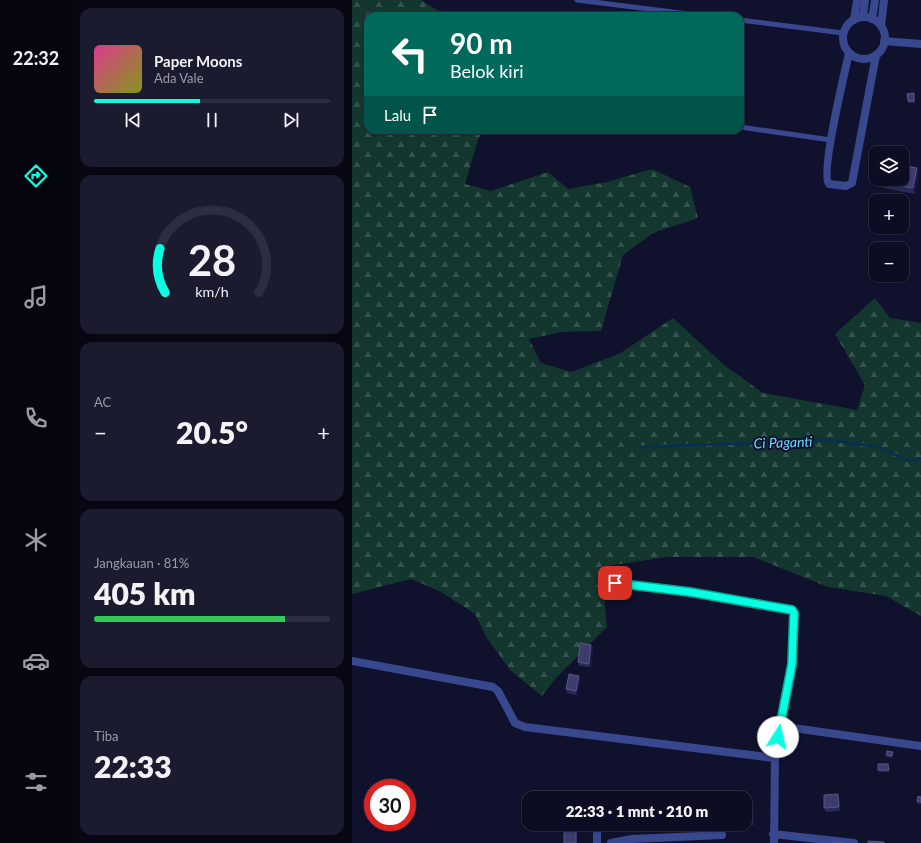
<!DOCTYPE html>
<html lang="id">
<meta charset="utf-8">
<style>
body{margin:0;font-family:Lato,sans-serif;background:#1a1b2f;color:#f1f3f6;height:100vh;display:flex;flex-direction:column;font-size:15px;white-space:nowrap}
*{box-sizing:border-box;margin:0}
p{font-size:13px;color:#9a9ca5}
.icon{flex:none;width:22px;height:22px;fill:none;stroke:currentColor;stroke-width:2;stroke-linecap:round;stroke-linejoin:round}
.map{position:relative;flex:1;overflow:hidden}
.panel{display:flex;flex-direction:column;gap:8px;padding:8px;background:#070713;width:280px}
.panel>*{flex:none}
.guide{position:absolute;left:12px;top:12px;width:380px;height:122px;border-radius:12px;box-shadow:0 1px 3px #0004,0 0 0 1px #2c2d40;background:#00695c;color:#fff;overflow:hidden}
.fabs{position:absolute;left:517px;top:146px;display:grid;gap:8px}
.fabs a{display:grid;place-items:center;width:40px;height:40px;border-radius:8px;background:#0c0d22;box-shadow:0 1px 3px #0004,0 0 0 1px #2c2d40;font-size:20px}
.speed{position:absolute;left:12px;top:779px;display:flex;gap:8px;font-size:20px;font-weight:700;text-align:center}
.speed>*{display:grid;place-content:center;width:52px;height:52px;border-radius:50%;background:#0c0d22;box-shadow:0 1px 3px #0004,0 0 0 1px #2c2d40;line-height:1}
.speed .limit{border:6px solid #d22;background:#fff;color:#111}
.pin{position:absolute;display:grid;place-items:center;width:34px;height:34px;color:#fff;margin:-17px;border-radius:8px;box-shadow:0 2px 6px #0006}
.me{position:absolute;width:44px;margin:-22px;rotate:10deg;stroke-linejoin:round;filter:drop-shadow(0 0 3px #0008)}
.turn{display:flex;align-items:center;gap:14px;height:84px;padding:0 20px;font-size:18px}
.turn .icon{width:52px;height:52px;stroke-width:2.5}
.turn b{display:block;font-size:28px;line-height:34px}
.then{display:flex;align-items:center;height:38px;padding:0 20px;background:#0003;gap:8px;font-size:15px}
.big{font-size:30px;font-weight:800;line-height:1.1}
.panel .card{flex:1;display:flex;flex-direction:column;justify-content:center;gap:6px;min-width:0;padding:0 14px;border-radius:12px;background:#1a1b2f}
.panel .dial{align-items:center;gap:0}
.dial svg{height:104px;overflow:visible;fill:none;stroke:#2c2d40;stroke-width:7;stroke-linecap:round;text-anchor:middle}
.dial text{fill:#f1f3f6;stroke:none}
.song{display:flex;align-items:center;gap:12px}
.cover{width:48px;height:48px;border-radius:6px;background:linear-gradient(135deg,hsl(330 70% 55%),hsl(70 70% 35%))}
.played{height:4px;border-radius:2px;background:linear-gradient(90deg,#08ffe4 45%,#2c2d40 45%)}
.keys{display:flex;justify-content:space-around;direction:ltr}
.heat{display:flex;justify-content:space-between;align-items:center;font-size:22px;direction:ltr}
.charge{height:6px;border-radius:3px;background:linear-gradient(90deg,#34c759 81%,#2c2d40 0)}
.trip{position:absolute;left:170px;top:791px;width:230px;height:40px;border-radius:12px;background:#0c0d22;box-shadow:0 1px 3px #0004,0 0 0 1px #2c2d40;font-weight:800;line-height:40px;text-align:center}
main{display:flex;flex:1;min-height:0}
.menu{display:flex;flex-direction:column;width:72px;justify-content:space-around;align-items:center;background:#05050e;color:#9a9ca5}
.menu .icon{width:28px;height:28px}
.menu .active{color:#08ffe4}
.menu b{font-size:18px;color:#f1f3f6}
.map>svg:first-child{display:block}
.forest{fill:url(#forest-firs)}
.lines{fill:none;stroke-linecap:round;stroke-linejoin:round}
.stream{stroke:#08304e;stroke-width:3}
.lane{stroke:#39488e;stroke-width:5}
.street{stroke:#39488e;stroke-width:8}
.wall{fill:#29295b}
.shaded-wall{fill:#171741}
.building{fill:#3c3c6d;stroke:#555684}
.route-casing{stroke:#05a694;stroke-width:10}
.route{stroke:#08ffe4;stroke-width:7}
.labels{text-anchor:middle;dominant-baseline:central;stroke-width:4;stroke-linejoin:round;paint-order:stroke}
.water-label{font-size:14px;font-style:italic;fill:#6ad9ff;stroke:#10112d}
</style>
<main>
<nav class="menu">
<b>22:32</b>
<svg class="icon active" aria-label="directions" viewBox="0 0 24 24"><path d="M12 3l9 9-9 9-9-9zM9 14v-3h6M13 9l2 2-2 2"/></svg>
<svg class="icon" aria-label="music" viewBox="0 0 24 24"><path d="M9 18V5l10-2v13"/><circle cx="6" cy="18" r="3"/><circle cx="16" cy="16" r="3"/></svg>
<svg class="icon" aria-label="phone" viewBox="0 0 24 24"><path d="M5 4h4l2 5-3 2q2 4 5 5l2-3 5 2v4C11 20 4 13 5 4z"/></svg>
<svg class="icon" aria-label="climate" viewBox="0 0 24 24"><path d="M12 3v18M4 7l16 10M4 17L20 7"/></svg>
<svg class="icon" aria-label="car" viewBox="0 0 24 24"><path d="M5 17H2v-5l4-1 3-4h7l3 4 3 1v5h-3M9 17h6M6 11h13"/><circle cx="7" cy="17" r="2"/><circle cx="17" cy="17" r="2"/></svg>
<svg class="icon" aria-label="filters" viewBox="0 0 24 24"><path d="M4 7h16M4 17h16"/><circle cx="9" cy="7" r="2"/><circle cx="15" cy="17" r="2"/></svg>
</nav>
<section class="panel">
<div class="card">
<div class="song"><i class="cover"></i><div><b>Paper Moons</b><p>Ada Vale</p></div></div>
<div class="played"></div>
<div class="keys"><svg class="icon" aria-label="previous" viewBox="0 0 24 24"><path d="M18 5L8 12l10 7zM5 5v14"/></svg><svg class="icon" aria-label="pause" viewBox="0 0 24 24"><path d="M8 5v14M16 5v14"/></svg><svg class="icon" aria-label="next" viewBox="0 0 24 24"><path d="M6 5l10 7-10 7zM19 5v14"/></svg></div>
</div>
<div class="card dial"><svg viewBox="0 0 100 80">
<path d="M14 69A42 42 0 1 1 86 69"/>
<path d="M14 69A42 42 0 0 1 10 35" stroke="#08ffe4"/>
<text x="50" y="56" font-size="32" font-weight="700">28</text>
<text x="50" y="72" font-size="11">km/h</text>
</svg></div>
<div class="card"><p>AC</p>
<div class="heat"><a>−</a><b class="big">20.5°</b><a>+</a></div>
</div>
<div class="card"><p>Jangkauan · 81%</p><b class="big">405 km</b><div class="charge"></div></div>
<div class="card"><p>Tiba</p><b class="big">22:33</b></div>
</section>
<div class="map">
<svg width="569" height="843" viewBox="0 0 569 843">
<defs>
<pattern id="forest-firs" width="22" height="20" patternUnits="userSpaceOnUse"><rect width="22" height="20" fill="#13372e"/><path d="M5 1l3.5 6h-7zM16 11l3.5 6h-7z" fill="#35544d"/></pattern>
</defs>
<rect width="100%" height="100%" fill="#10112d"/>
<!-- forest -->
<path class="forest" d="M0 0H69L94 16H16V130H131L126 140 113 184 139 191 196 172 216 189 255 182 300 169 338 187 346 218 301 233 271 255 249 331 209 332 177 339 189 363 219 372 267 354 321 318 372 365 411 393 505 410 513 385 483 334 523 298 538 318 569 323V616L534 596 476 587 401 557H315L249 567 255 627 204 678 190 696 159 671 135 638 123 614 89 592 59 579 0 594Z"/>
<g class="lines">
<!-- stream -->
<path class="stream" d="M289 447 478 440 527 447 556 461 569 459"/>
<!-- lane -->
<g class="lane">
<path d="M225 0 353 16"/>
<path d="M388 20 491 33"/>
<path d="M388 127 479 140"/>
<path d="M263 583 327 590 412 603 440 610 442 613 440 664 427 726"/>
</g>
<!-- street -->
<g class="street">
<path d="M511 17 513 0"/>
<circle cx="512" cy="38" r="21"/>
<path d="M520 19 523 0"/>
<path d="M502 20 505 0"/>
<path d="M529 26 532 0"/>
<path d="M532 41 569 44"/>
<path d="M497 53C493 71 468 175 477 184L494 186 500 183 524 55"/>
<path d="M0 661 141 687 146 691 163 723 173 727 423 758"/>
<path d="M245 824V843"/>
<path d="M421 834 502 843"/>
<path d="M259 843 280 839 370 835"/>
<path d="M422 843 423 758 427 726 569 746"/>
</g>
</g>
<!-- wall -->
<g class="wall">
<path d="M562 95 563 103H556V101Z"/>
<path d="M567 173 563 194 531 188 529 183Z"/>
<path d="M239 645 241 648 239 667 227 666 226 662Z"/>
<path d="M227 676 228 680 225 695 215 693 214 689Z"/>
<path d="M541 754 540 758 535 757 534 755Z"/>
<path d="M536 764 537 772H527L526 770Z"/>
<path d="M569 797V804L565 803V801Z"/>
<path d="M487 798 488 811 474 812 472 808Z"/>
<path d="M393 808H400L402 812V825H381L380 824H393Z"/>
</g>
<!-- shaded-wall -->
<g class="shaded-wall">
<path d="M565 168 567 173 563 194 561 188Z"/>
<path d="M239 645 241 648 239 667 237 664Z"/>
<path d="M227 676 228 680 225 695 224 691Z"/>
<path d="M390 792 391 796V798H389Z"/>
<path d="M486 794 487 798 488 811 487 807Z"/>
<path d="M400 808 402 812V825L400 822Z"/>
<rect x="224" y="824" width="1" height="19"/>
</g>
<!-- building -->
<g class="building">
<path d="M562 93V101H556L555 94Z"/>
<path d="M550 165 565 168 561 188 529 183 530 179H550Z"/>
<path d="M228 643 239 645 237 664 226 662Z"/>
<path d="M217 674 227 676 224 691 214 689Z"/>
<path d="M535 751 541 752 540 756 534 755Z"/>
<path d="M526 764H536L537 770H526Z"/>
<path d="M380 791 390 792 389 798H378Z"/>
<path d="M486 794 487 807 472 808V795Z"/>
<path d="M566 796 569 797V802L565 801Z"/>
<path d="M393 808H400V822L393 821Z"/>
<rect x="212" y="824" width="12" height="19"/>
<path d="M481 841 492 843H481Z"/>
<path d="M516 841 532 842V843H516Z"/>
</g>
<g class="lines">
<!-- route casing -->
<g class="route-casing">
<path id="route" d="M263 583 338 592 440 610 442 613 440 664 426 737"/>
</g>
<!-- route -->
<use href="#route" class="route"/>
</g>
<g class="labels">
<!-- water labels -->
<g class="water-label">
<text transform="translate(431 442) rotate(-2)">Ci Paganti</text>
</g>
</g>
</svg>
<div class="fabs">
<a><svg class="icon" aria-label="layers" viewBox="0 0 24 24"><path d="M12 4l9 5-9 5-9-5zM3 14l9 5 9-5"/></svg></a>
<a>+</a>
<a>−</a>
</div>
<div class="speed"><div class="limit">30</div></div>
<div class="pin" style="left:263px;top:583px;background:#d93025"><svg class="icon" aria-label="arrive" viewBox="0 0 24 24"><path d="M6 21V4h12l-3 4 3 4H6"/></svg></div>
<svg class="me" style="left:426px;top:737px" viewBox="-20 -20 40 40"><circle r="19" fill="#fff"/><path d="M0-13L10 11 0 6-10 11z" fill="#08ffe4"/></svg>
<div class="trip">22:33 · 1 mnt · 210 m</div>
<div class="guide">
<div class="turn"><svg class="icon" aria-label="left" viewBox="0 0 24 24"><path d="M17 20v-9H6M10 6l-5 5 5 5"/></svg><div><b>90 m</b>Belok kiri</div></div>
<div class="then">Lalu<svg class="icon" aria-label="arrive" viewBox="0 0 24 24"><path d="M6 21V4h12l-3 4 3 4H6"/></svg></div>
</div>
</div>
</main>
